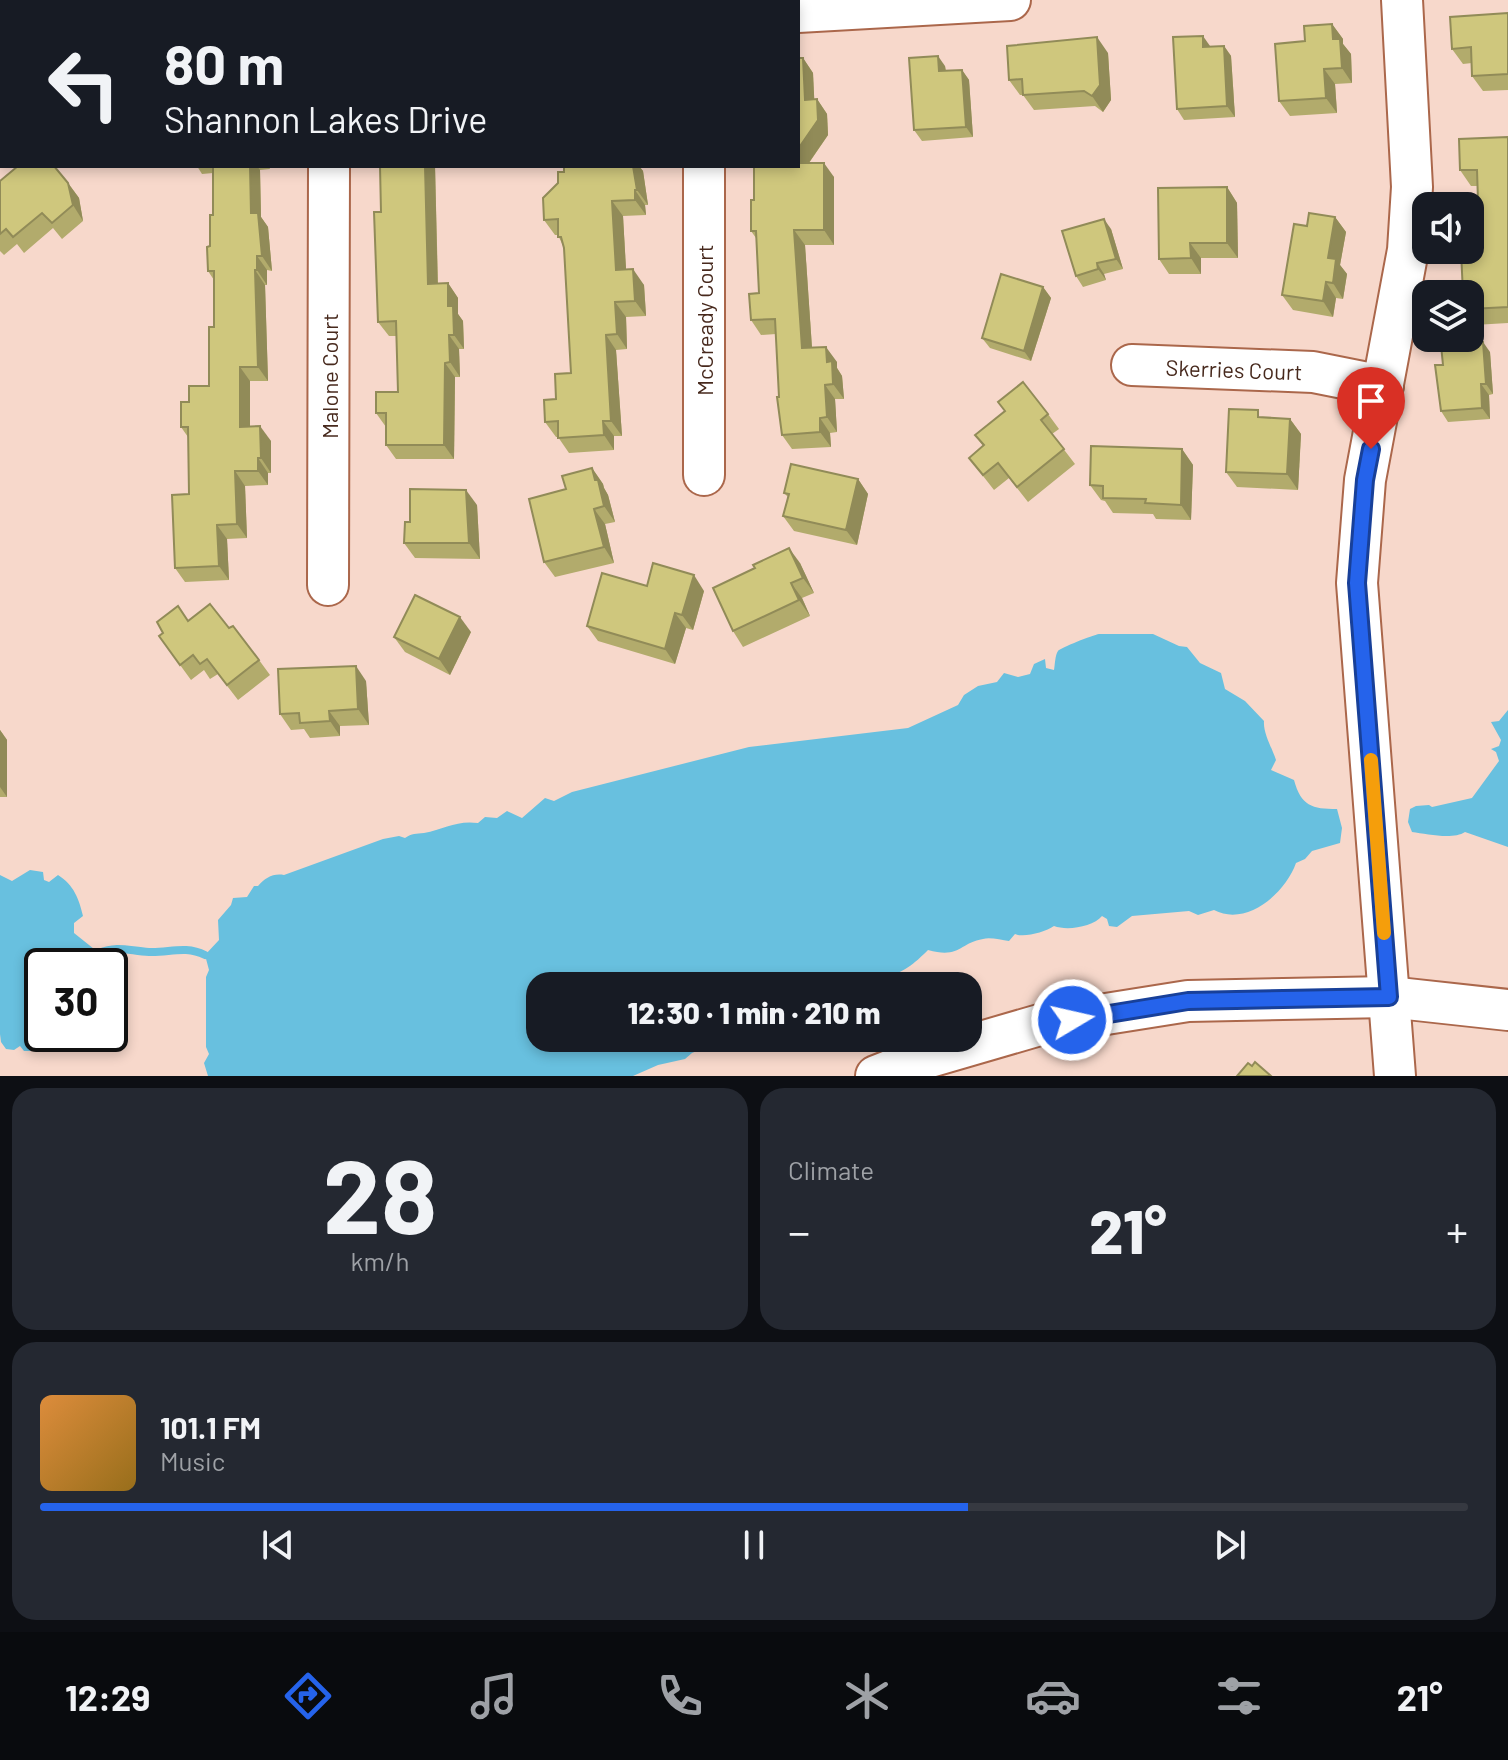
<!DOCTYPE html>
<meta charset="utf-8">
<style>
body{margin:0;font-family:Barlow,sans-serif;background:#242831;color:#f1f3f6;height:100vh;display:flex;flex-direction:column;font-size:30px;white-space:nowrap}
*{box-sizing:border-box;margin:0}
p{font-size:26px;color:#9ea1a6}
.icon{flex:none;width:44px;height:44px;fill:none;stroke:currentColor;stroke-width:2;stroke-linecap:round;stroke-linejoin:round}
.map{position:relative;height:1076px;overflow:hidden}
.details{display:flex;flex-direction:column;gap:12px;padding:12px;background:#0d0f14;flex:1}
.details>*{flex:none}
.top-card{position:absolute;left:0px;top:0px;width:800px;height:168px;box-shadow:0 4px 12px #0003;background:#171b24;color:#f1f3f6;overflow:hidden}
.buttons{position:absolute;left:1412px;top:192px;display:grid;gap:16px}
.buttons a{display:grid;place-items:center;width:72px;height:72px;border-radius:16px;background:#171b24;box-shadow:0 4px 12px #0003;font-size:40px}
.speed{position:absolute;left:24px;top:948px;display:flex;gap:16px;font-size:40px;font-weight:700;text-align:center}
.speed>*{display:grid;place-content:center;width:104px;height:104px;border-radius:50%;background:#171b24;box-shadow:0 4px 12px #0003;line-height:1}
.speed .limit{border:4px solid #111;border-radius:12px;background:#fff;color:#111}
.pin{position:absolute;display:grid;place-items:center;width:68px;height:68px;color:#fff;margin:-82px -34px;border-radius:50% 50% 50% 0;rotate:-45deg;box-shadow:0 0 8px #0007}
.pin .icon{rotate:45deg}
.me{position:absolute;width:88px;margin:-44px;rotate:81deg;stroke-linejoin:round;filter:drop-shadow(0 0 6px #0008)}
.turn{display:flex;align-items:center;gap:28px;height:168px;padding:0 32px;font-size:36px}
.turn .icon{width:104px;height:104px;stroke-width:2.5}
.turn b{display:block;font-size:56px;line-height:68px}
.big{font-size:60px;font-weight:800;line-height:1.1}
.details .widget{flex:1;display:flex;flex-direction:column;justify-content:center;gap:12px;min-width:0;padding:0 28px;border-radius:24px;background:#242831}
.details .dial{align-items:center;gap:0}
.dial b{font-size:104px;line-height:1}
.song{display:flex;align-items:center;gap:24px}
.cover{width:96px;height:96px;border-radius:12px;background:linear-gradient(135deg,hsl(30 70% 55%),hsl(40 70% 35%))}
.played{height:8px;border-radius:4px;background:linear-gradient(90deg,#2563eb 65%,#363941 65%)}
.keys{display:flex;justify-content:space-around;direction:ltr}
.heat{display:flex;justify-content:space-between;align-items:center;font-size:44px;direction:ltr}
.details .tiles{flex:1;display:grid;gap:12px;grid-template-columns:1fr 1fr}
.widget:last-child{grid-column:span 2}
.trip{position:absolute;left:526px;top:972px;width:456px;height:80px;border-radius:24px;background:#171b24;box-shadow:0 4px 12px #0003;font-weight:800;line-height:80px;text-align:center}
.tab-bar{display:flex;height:128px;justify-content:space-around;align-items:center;background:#090b0e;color:#9ea1a6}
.tab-bar .icon{width:56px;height:56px}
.tab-bar .active{color:#2563eb}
.tab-bar b{font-size:36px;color:#f1f3f6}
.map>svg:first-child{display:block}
.water{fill:#68c0df}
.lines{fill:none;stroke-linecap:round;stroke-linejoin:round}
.stream{stroke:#68c0df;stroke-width:8}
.minor-casing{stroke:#ab674b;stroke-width:44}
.minor{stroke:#fff;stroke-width:40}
.wall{fill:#b2ab6c}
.shaded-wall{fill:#918b58}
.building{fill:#cfc77d;stroke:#918b58;stroke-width:2}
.route-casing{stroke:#184099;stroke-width:20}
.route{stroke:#2563eb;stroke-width:14}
.slow{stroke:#f59e0b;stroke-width:14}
.labels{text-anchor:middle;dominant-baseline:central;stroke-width:8;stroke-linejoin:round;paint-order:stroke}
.street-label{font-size:22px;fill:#47291d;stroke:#fff}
</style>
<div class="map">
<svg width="1508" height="1076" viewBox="0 0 1508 1076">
<rect width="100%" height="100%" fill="#f7d8cb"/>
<!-- water -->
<g class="water">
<path d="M1099 634H1153L1179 646 1187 647 1200 663 1221 673 1225 689 1245 701 1264 721C1263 733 1272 748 1276 760L1271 770 1294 780C1301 806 1312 809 1337 809L1342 828 1340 843 1312 851 1305 859 1296 863C1285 894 1246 927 1214 910L1198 915 1189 911 1132 916 1117 927 1109 926 1107 919 1102 916C1093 927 1067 931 1054 926 1045 932 1024 938 1015 934L1009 941C1001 940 990 937 983 939 959 943 960 959 928 950 912 966 894 982 871 973L867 978 844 986H540V1038H727L692 1053 685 1059 658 1065 633 1076H208L204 1063 209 1054 206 1047V977L209 970 205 955 219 940 218 920 231 905 233 898 247 897 254 886H258C265 878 273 873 284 875L383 839 399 836 405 838C412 833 416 834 424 833 444 829 457 820 478 823L485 817 497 818 507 811 522 818 545 798 554 801 572 792 749 747 908 728 958 705 964 695 978 686 997 682 1004 673 1018 677 1030 674 1034 664 1045 659 1046 668 1054 670C1055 665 1055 655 1058 651 1060 648 1093 635 1099 634Z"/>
<path d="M1508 710V847L1465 832C1453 840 1427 834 1412 832L1408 822 1410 809 1416 806 1429 805 1432 807 1472 798 1499 761 1496 752 1491 749 1499 746 1501 740 1491 722 1499 721Z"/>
<path d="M30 870 43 872 44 880 49 882 58 875C74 885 79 899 83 916L74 923V933L99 953 86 960 84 966H42V1034H74L71 1042 64 1041 57 1049 50 1042 44 1052 34 1037 32 1043 28 1042 31 1051H24L20 1046 14 1050 6 1049 1 1042 0 1034V875L12 881Z"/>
</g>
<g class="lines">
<!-- stream -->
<path class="stream" d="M99 953C118 945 129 951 149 952 169 953 185 945 205 955"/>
<!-- minor casing -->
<g class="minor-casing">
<g id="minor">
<path d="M798 12 1010 0"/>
<path d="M0 132 2 130"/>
<path d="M704 166V475"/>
<path d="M1132 365 1313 372 1383 386"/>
<path d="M328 585 329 166"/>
<path d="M876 1076 909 1063 1043 1024 1188 1001 1389 997 1508 1010"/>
<path d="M1395 1076 1357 583 1365 480 1408 250 1412 187 1402 0"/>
</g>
</g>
<!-- minor -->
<use href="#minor" class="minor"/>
</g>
<!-- wall -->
<g class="wall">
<path d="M0 0H106V2H2V55L0 57Z"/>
<path d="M1508 13V90L1483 91 1472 76V63L1463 64 1452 49Z"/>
<path d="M1332 24 1343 39V44L1351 54 1352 83 1335 84 1337 113 1290 116 1279 101 1305 41Z"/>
<path d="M1224 46 1231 56 1235 117 1184 120 1177 109 1210 47Z"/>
<path d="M1108 53 1111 100 1103 112 1095 106 1034 110 1023 95H1020L1009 80Z"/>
<path d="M803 58 813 73 814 99H817L827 114 828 135 809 163 834 177V245H805L812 348 837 362V368L842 376 844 399H835L837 432 830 433 831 447 792 449 782 435 776 334 761 335 751 320 759 293 756 238 751 231 754 200 798 166Z"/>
<path d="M945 66 946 71 962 70 969 80 973 137 922 141 914 130Z"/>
<path d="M1508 137V323L1474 325 1470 319V309L1479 232 1477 186H1471L1460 170Z"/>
<path d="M197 166H269L270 169 260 170 261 217 268 227 272 271 267 270V285H265L268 381H250V427L271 441V473H268V485L245 486 247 538 227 539 229 580 185 582 175 568 189 494 188 437 181 427 189 402 209 386 214 327V280L208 271 213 215V173L202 174Z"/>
<path d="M435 166 438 283H448L458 298V314L463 321 464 349H459L460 377H455L454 459H396L386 445V427L376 413 398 392 397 336H389L378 322 381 212Z"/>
<path d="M564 166H639L643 171 648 205H645L646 215 623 216 626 270 644 285 646 316 626 317 627 349 616 350 622 436H614V450L569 453 558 437H556L545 422 571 373 564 248 558 235H555L544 220 564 172Z"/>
<path d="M0 181 68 183 79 198 83 221 62 239 53 228 24 253 17 244 4 255 0 251Z"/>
<path d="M1227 187 1237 203 1238 258H1201V274H1169L1159 259Z"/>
<path d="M1335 217 1346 232 1340 265 1347 274 1343 299 1336 298 1333 317 1293 310 1282 295 1307 226Z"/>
<path d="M1111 229 1123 269 1104 274 1106 280 1083 287 1076 276Z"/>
<path d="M1043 287 1051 298 1031 361 990 348 982 338Z"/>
<path d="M1490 352 1493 394 1489 395 1490 419 1448 422 1441 411 1443 365Z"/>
<path d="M1048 414 1059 429 1052 434 1075 464 1028 502 1009 478 994 490 969 458 983 446 975 435Z"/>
<path d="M1264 418 1290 419 1301 434 1298 490 1237 487 1226 472Z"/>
<path d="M1182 449 1193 465 1191 520 1156 519 1153 514 1113 513 1105 501 1101 500 1090 485Z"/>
<path d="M592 468 603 484 604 488 608 495 615 522 605 524 614 563 555 577 544 562 566 489Z"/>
<path d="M858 479 868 494 857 545 794 531 783 516 788 497 784 493Z"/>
<path d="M477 505 480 559 415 558 404 543 410 522Z"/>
<path d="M800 563 814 593 802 598 810 616 743 647 733 631Z"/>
<path d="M647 586 704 591 693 630 686 628 675 664 598 641 587 626Z"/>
<path d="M188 621 229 628 259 660 270 675 238 700 218 674 210 679 204 670 191 680 159 636Z"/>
<path d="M471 632 450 675 405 652 394 637Z"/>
<path d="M366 681 369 725 340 726V736L310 738 304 729 291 730 280 714Z"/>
<path d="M0 730 7 740V797H0Z"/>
</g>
<!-- shaded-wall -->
<g class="shaded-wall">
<path d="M1332 24 1343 39V44L1351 54 1352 83 1342 68 1333 39Z"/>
<path d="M1203 36 1210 46V58L1203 47Z"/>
<path d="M1097 37 1108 53 1111 100 1103 112 1092 96Z"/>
<path d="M1224 46 1231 56 1235 117 1227 106Z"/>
<path d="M938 56 945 66 947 82 939 71Z"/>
<path d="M803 58 813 73 815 114 805 100Z"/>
<path d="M1324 69 1335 84 1337 113 1326 98Z"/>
<path d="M962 70 969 80 973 137 966 127Z"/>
<path d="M817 99 827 114 828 135 799 177 798 149Z"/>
<path d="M824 163 834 177V245L824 230Z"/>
<path d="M250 166H257L260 170 261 217 268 227 272 271 262 256 251 213Z"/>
<path d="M425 166H435L438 298 428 284Z"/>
<path d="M633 166H639L643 171 648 205 637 190Z"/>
<path d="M68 183 79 198 83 221 73 205Z"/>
<path d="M1227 187 1237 203 1238 258 1227 243Z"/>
<path d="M635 190 645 205 646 215 635 200Z"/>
<path d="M612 201 623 216 627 286 616 270Z"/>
<path d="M1335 217 1346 232 1340 265 1347 274 1343 299 1333 283 1328 258Z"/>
<path d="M1104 219 1111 229 1123 269 1116 259Z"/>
<path d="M794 230 805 245 813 363 802 348Z"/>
<path d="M1190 243 1201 258V274L1191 258Z"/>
<path d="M257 256 267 270V285L257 270Z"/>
<path d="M1097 263 1104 274 1106 280 1098 269Z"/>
<path d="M633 269 644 285 646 316 635 301Z"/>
<path d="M255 270 265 285 268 381 258 367Z"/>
<path d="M1326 282 1336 298 1333 317 1323 301Z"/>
<path d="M448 283 458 298V314L463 321 464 349 454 335 448 306Z"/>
<path d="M1043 287 1051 298 1031 361 1024 351Z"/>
<path d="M615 302 626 317 627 349 617 334Z"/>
<path d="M449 335 459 349 460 377 450 362Z"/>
<path d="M606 335 616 350 622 436 611 421Z"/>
<path d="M1483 342 1490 352 1493 394 1486 384Z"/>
<path d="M826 347 837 362V368L842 376 844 399 833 384 827 362Z"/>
<path d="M445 363 455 377 454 459 444 445Z"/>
<path d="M240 367 250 381V441L240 427Z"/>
<path d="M1481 384 1489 395 1490 419 1482 408Z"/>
<path d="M825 385 835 399 837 432 827 417Z"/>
<path d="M820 418 830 433 831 447 820 432Z"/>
<path d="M1290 419 1301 434 1298 490 1287 474Z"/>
<path d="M603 421 614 436V450L604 435Z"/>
<path d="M260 426 271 441V473L261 458Z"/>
<path d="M1182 449 1193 465 1191 520 1181 505Z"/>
<path d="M258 458 268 473V485L258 471Z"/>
<path d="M592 468 603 484 604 488 608 495 615 522 604 506Z"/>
<path d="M235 471 245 486 247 538 237 524Z"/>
<path d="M858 479 868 494 857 545 846 530Z"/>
<path d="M466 490 477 505 480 559 469 543Z"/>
<path d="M594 509 605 524 614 563 604 547Z"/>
<path d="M217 525 227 539 229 580 219 566Z"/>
<path d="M789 548 800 563 814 593 803 578Z"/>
<path d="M694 575 704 591 693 630 682 615Z"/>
<path d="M791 583 802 598 810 616 799 600Z"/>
<path d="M675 613 686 628 675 664 665 649Z"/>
<path d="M460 617 471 632 450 675 439 659Z"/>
<path d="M356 666 366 681 369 725 358 709Z"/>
<path d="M329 711 340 726V736L330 721Z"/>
<path d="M0 730 7 740V797L0 787Z"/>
</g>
<!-- building -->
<g class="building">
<path d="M0 0H76L72 2H2V32L0 34Z"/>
<path d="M1508 13V74L1472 76 1471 47 1452 49 1450 17Z"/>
<path d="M1332 24 1333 39H1340L1342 68 1324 69 1326 98 1279 101 1275 44 1305 41 1304 26Z"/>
<path d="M1203 36V47L1224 46 1227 106 1177 109 1173 37Z"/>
<path d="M1097 37 1100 85 1092 96 1084 91 1023 95 1022 79 1009 80 1007 46Z"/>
<path d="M938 56 939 71 962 70 966 127 914 130 909 58Z"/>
<path d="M798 58H803L805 100 817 99 818 120 798 149Z"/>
<path d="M1508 137V307L1470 309V294H1463L1461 250H1470V233L1479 232 1477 170H1460L1459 139Z"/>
<path d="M798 163H824V230H794L802 348 826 347 827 362 832 361 833 384 825 385 827 417 820 418V432L782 435 777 397H779L775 319 751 320 749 294 759 293 756 231H751V200H754V166H798Z"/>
<path d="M18 166H54L68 183 73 205 52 223 42 213 13 237 6 229 0 234V181Z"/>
<path d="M213 166H250L251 213H258L262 256H257V270H255L258 367H240V427L260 426 261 458H258V471H235L237 524 217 525 219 566 175 568 172 495 189 494 188 427H181V402H189V386H209V327H214V271H208L207 247 210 246V215H213Z"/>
<path d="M380 166H425L428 284 448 283V306H453L454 335H449L450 362 445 363 444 445H386V413H376V392H398L396 321 378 322 374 212H381Z"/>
<path d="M564 166H633L637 190H635V200L612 201 616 270 633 269 635 301 615 302 617 334 606 335 611 421H603L604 435 558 438V421L545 422 544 400 556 399 555 374 571 373 564 248 561 237H558V219L544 220 543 198 558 183V172H564Z"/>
<path d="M1227 187V243H1190L1191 258 1159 259 1158 188Z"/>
<path d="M1309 213 1335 217 1328 258 1336 259 1333 283 1326 282 1323 301 1282 295 1294 224 1307 226Z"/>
<path d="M1104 219 1116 259 1097 263 1098 269 1076 276 1062 231Z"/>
<path d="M1001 274 1043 287 1024 351 982 338Z"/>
<path d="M1483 342 1486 384H1481L1482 408 1441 411 1435 365H1443L1441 345Z"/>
<path d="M1023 382 1048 414 1041 420 1064 449 1017 487 998 463 983 475 969 458 984 445 975 435 1005 411 998 402Z"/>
<path d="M1229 409 1258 410V417L1290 419 1287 474 1226 472Z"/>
<path d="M1091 446 1182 449 1181 505 1145 503 1146 499 1103 498V486L1090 485Z"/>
<path d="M791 464 858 479 846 530 783 516 789 494 784 493Z"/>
<path d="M592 468 595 480H598L604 506 594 509 604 547 544 562 529 499 566 489 562 476Z"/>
<path d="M410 489 466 490 469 543H404L405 522H410Z"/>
<path d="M789 548 803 578 791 583 799 600 733 631 713 588 755 568 753 565Z"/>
<path d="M653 563 694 575 682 615 675 613 665 649 587 626 602 573 647 586Z"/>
<path d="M415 595 460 617 439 659 394 637Z"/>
<path d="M210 604 229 628 233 626 259 660 227 685 207 659 200 664 193 655 180 665 159 636 163 633 157 622 178 606 188 621Z"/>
<path d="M356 666 358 709 329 711 330 721 300 723 299 713 280 714 278 669Z"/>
<path d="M1255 1062 1271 1076H1237L1248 1063 1252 1066Z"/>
</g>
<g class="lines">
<!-- route casing -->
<g class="route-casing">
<path id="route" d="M1072 1020 1188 1001 1389 997 1357 583 1365 480 1371 449"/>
</g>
<!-- route -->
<use href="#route" class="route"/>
<!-- slow -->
<path class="slow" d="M1371 760 1384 933"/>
</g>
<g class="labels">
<!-- street labels -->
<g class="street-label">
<text transform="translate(704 320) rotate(-90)">McCready Court</text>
<text transform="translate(1234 369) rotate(2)">Skerries Court</text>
<text transform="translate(329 376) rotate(-90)">Malone Court</text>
</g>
</g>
</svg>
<div class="buttons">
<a><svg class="icon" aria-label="sound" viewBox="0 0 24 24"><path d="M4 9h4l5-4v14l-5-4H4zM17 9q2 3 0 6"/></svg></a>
<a><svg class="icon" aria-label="layers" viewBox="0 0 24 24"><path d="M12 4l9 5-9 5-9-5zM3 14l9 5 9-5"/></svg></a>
</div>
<div class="speed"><div class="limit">30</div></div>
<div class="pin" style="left:1371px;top:449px;background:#d93025"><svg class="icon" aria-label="arrive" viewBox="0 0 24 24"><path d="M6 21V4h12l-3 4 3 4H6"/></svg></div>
<svg class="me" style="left:1072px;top:1020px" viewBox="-20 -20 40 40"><circle r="17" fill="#2563eb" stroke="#fff" stroke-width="3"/><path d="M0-11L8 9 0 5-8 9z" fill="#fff"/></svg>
<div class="trip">12:30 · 1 min · 210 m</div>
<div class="top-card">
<div class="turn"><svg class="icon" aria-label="left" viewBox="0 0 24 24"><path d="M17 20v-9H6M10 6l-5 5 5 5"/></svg><div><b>80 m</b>Shannon Lakes Drive</div></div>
</div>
</div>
<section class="details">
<div class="tiles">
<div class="widget dial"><b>28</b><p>km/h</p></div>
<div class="widget"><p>Climate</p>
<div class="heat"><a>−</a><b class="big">21°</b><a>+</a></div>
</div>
<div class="widget">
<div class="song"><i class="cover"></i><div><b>101.1 FM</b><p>Music</p></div></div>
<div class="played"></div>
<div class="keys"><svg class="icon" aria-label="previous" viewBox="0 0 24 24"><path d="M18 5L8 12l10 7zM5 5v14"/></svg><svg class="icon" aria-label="pause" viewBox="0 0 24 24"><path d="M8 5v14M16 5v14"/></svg><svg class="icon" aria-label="next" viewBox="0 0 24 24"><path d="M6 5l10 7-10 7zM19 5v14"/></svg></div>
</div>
</div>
</section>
<nav class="tab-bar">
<b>12:29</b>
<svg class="icon active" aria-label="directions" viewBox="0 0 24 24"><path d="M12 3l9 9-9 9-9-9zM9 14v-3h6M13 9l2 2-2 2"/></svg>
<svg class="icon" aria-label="music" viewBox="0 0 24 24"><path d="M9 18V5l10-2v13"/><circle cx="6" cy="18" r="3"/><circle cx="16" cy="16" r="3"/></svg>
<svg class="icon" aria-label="phone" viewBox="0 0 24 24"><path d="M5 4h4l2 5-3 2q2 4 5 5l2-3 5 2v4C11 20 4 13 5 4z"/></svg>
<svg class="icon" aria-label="climate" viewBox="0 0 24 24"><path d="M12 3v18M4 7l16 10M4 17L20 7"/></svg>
<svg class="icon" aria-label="car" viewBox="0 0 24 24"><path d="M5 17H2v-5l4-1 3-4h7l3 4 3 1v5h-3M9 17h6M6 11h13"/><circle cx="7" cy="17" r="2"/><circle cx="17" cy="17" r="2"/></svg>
<svg class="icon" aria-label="filters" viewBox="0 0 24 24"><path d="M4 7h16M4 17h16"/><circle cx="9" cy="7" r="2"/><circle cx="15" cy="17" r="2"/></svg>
<b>21°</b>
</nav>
